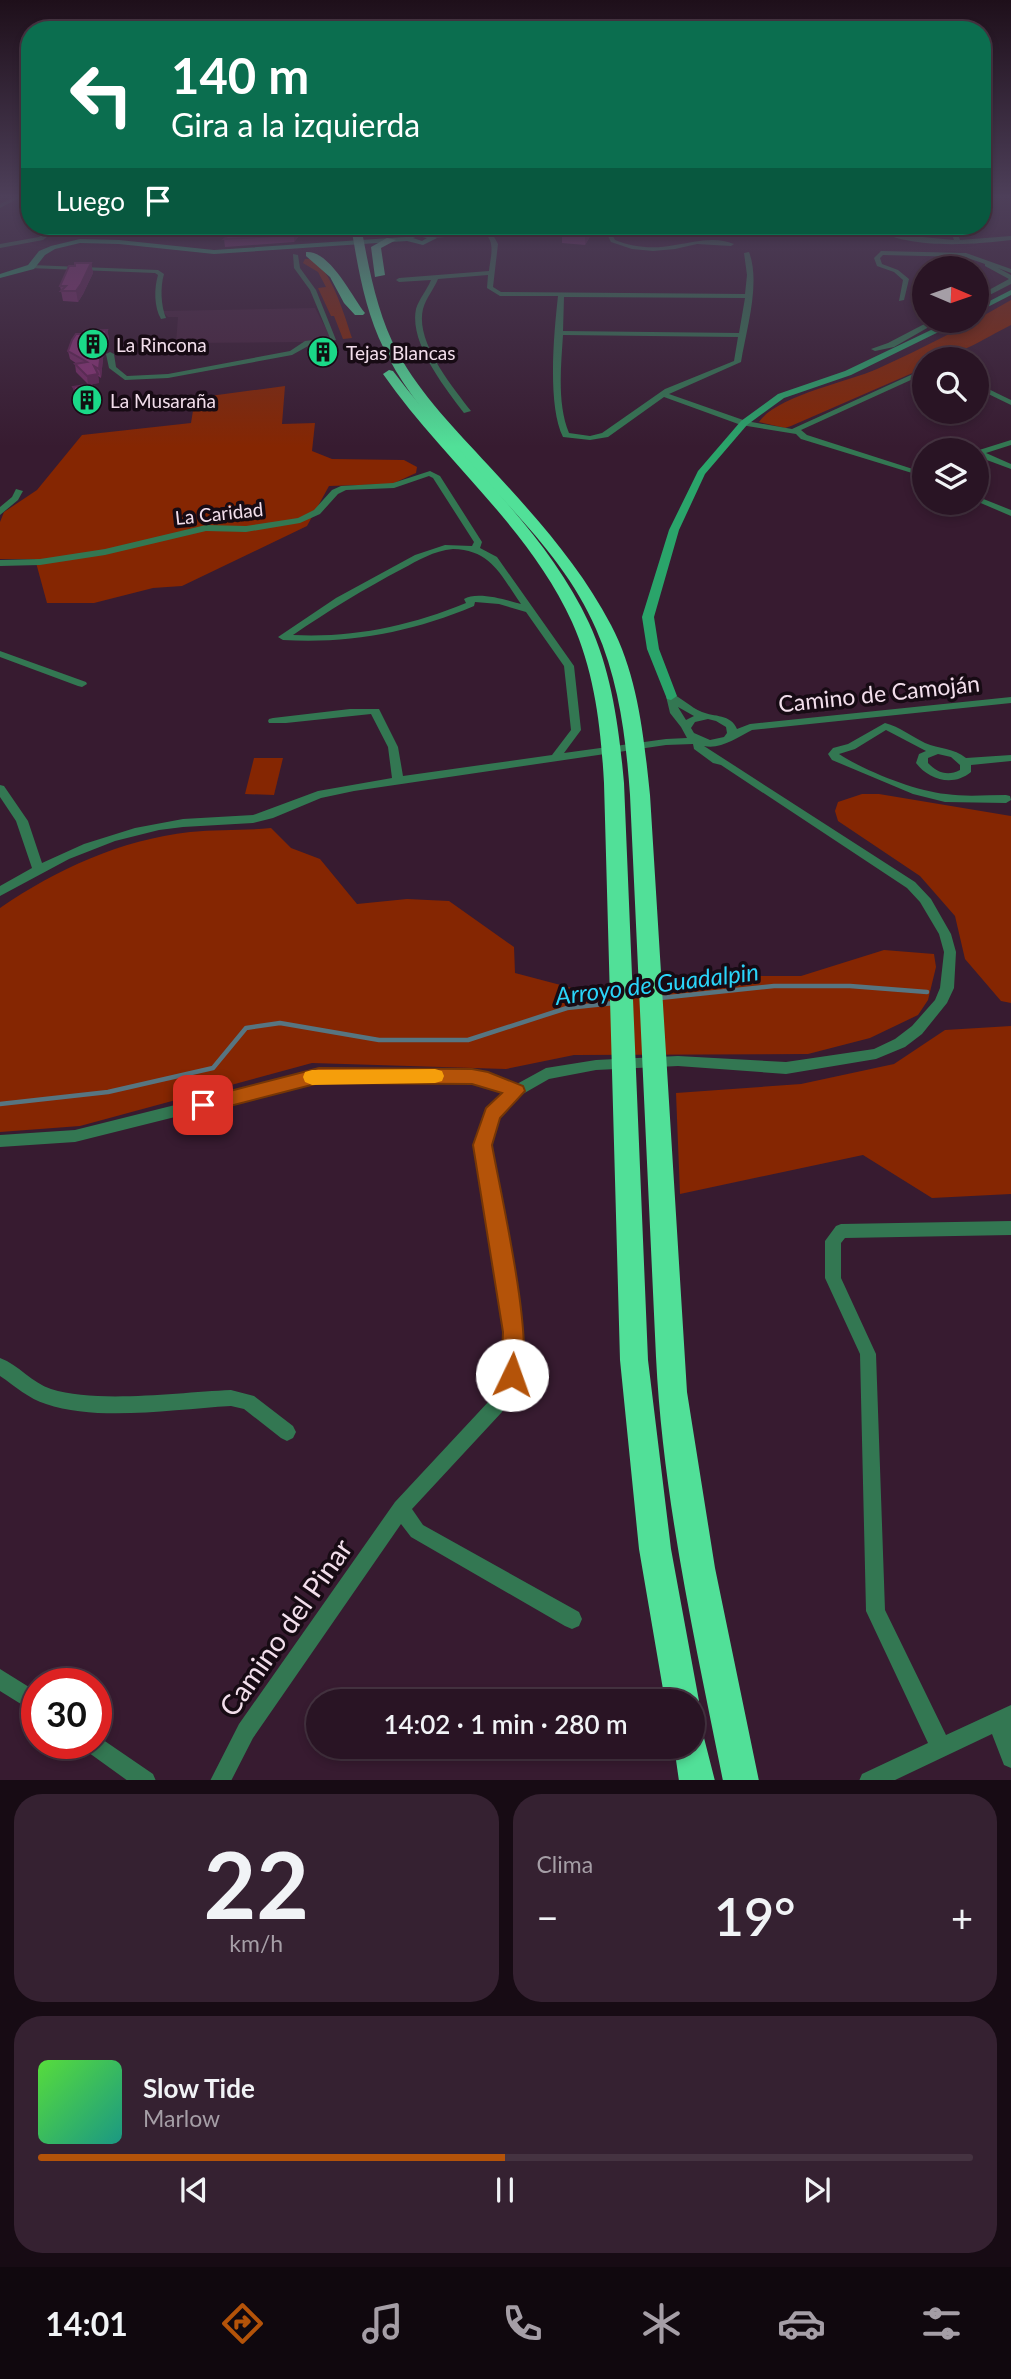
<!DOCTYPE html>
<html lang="es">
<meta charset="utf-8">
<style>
body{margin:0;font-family:Lato,sans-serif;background:#352131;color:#f1f3f6;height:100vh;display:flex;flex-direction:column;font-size:26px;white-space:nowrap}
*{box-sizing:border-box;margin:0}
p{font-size:23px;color:#a59ea6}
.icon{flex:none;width:38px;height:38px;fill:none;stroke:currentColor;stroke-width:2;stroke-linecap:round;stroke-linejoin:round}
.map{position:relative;height:1780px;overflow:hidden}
.side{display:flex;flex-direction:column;gap:14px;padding:14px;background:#170b14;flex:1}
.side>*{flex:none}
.top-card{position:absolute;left:21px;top:21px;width:970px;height:214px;border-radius:28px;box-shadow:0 4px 10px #0003,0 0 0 2px #453341;background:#0b6e4f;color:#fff;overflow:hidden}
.needle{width:46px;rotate:92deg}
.buttons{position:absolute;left:912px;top:256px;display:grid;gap:14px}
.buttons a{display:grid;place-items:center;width:77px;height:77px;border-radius:50%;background:#291424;box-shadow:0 4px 10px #0003,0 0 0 2px #453341;font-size:35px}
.speed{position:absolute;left:21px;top:1668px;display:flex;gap:14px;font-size:35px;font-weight:700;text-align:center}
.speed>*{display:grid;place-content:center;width:91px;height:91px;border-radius:50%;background:#291424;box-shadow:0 4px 10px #0003,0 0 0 2px #453341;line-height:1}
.speed .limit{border:10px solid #d22;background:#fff;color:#111}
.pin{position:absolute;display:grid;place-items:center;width:60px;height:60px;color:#fff;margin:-30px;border-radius:14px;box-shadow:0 4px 10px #0006}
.me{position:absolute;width:77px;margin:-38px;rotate:3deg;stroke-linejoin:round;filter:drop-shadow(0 0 5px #0008)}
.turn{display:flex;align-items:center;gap:24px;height:147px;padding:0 35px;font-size:32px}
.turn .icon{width:91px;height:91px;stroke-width:2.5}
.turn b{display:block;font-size:49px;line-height:60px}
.then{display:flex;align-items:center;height:66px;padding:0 35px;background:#0003;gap:14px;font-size:26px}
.big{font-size:52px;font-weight:600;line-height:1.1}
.side .widget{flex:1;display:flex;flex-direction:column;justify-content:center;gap:10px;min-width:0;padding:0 24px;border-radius:28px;background:#352131}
.side .dial{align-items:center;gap:0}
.dial b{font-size:91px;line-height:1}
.song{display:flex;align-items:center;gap:21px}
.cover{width:84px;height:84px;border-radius:10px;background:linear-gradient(135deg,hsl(110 70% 55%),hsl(170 70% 35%))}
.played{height:7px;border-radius:4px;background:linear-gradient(90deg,#b45309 50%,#453341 50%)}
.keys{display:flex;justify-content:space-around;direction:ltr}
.heat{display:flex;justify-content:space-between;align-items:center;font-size:38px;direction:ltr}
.side .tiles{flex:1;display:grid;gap:14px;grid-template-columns:1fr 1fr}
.widget:last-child{grid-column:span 2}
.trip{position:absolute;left:306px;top:1689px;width:399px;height:70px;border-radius:35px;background:#291424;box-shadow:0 4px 10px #0003,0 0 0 2px #453341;font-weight:600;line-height:70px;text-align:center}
.tabs{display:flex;height:112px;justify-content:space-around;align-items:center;background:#10080e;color:#a59ea6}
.tabs .icon{width:49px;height:49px}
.tabs .active{color:#b45309}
.tabs b{font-size:32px;color:#f1f3f6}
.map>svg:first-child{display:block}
.built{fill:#45233c}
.green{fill:#852602}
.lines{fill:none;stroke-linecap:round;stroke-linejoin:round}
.stream{stroke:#577581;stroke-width:4.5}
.street{fill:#337752;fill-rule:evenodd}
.secondary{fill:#2aa46a;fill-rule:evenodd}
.highway{fill:#51e098;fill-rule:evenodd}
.wall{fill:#752c65}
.shaded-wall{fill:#5f2452}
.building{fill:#883375;stroke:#5f2452;stroke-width:2}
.route{fill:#b45309;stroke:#753606;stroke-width:2}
.slow{fill:#f59e0b}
.labels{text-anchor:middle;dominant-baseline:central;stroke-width:7;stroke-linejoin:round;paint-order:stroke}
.far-poi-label{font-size:19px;fill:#f2deeb;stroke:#170b14;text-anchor:start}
.far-street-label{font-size:19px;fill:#f2deeb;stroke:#170b14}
.street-label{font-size:23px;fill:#f2deeb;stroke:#170b14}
.water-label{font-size:24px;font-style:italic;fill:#2ad4f9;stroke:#170b14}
.near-street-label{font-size:28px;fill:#f2deeb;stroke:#170b14}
</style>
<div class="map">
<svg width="1011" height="1781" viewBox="0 0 1011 1781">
<rect width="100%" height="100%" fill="#371b30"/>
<!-- built -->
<path class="built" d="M315 308 331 338 304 342 176 343 178 317H168L162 311Z"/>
<!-- green -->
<g class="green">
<path d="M311 259C331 268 345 317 352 338L343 339 334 316H331L318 288 326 287 318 272 303 263 305 259Z"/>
<path d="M1011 300V325C983 339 955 359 924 359V368L791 426 785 428 759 422C776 396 848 382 877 369 923 348 968 325 1011 300Z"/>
<path d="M285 386 282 424 315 423 312 451 332 459 404 460 417 467 416 473 392 484 329 486 307 526 182 586 153 588 94 603H47L35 559H0V522L4 512 37 490 82 435 191 423 195 398Z"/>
<path d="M254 758H283L274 795 245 794Z"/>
<path d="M862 794H879L1011 816V1003L1001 1001 965 959 955 916 920 876 838 821 835 811 838 802Z"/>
<path d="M271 828 291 848 320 859 357 904 407 899 449 901 514 947 515 973 572 988 734 976H801L884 950 934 954 936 967 928 1000 918 1015 870 1038 808 1054 574 1055 506 1069 312 1063 80 1126 0 1132V908C57 869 120 840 190 832 217 829 244 831 271 828Z"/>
<path d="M1011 1026V1194L932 1198 863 1155 680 1194 676 1093 801 1084 894 1064 945 1030Z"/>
</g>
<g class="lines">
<!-- stream -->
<g class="stream">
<path d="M660 998 774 986H850L927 992"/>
<path d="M0 1104 108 1092 213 1068 246 1028 280 1023 379 1040H468L567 1008 614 1003"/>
</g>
<!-- street -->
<g class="street">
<path d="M12 198H19L0 208V204Z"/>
<path d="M54 226H60L43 240 0 248V244L39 237Z"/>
<path d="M122 226 248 232 251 234 248 236 188 234Z"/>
<path d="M312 226H319L310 232 283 236 280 234 306 229Z"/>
<path d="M551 226H577L492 233 498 244 493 287 501 292 745 294 747 275 744 253 749 252C761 283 746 330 741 362L669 394 746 421 792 429 924 369V374L801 430 807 435 919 471 912 473 801 439 796 434 741 425 664 397 608 437 590 440 563 437C547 405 554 332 558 296H500L487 288 488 275 438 279C434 289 426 298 423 309 415 342 452 386 471 411L464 413C445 388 409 343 416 309 419 299 427 290 431 280L399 282 396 280 399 278 489 271C490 259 496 242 485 234L433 238 431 235ZM564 297 745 298 739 333 563 331ZM563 335 738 337 734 361 665 389 602 433 590 436 569 433C557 404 561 366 563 335Z"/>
<path d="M588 226H597L610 230 615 240C634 248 655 249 675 245 695 242 715 236 734 244L731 246 697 244 675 249 653 251 632 249 611 242 606 232Z"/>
<path d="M870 226H877L902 235 954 240 949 226H955L960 240 1011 236V240C970 245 905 250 870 226Z"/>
<path d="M881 251 966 253 1011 269V273L998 268 1011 275V284L976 302V297L1009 279 985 266V264L965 257 883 255 880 258 882 264 898 270 909 279 904 300 899 301 903 280 894 272 877 266 874 258Z"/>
<path d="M293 254 298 255 300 268 316 290 336 340 310 345 292 355 168 378 125 380 109 368 106 354 110 352 114 354 116 367 127 376 168 374 290 351 305 341 330 338 310 290 294 268Z"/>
<path d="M31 265 158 270 164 274C160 287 161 306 166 318L161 319C154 307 154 288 158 275L155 273 29 268 28 267Z"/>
<path d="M932 320H941L894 347 875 351 871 349 888 343Z"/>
<path d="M976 383 1011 400V405L976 388Z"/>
<path d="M1011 440V445L986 453 1011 464V469L976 456V451Z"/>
<path d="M430 471 440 476 482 542 480 548 497 557 574 666 581 730 564 753 666 739 687 738 681 727 670 713 666 696 671 693C682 698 690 707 702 712 714 717 731 714 737 729L750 724 1011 697V703L752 730C738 737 720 750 704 746L915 882 931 899 951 934 956 952 954 988 947 1003 922 1034 905 1047 876 1059 786 1074 678 1066 596 1070 549 1079 521 1095 498 1117 489 1145 521 1332 523 1355 520 1375 502 1412 412 1509 423 1525 579 1612 582 1619 579 1626 572 1629 565 1626 411 1537 401 1524 253 1738 231 1781H210L239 1724 395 1502 490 1400 504 1374 507 1355 505 1332 475 1145 487 1110 505 1093 486 1084 472 1082 319 1081 75 1142 0 1147V1135L75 1130 319 1069 472 1070 488 1073 515 1085 546 1068 596 1060 678 1056 786 1062 874 1049 895 1039 912 1026 935 1000 940 988 944 952 939 934 920 902 907 888 721 765 713 763 694 749 693 744 666 745 354 791 321 798 273 818 253 823 183 827 159 830 115 841 69 859 0 896V886L32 868 16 821 0 797V785L4 786 28 821 42 863 84 844 135 828 183 819 253 815 318 791 392 778 388 747 371 714 286 723H269L268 721 269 719 273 718 350 709H379L398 747 403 776 552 755 571 730 564 666 526 612 499 604 475 602 474 606C412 632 350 644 283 640L278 637 336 598 415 555 445 545 472 546 474 542 433 478 429 476 394 488 346 490 338 494 320 514 300 523 246 532 206 531 105 555 40 565 0 566V560L40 559 105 549 206 525 246 526 298 518 314 510 332 490 341 486 393 483ZM453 549C492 550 501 576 521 604 507 600 477 591 464 599L466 603C410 626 353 638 293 635 328 611 364 589 402 569 419 560 433 551 453 549ZM678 707 694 716 686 720ZM708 719 716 721 726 727 727 733 724 737 710 740 694 733 691 728 695 722Z"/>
<path d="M16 489 23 491 18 500 0 515V507L12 497Z"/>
<path d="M976 496 1011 510V516L976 501Z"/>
<path d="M0 651 86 682 87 684 82 687 78 686 0 657Z"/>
<path d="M885 723C900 727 911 736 925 743 939 749 954 748 966 758L1011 755V761L971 765V772C953 787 929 780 916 763L919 754 926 751 886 730 855 749 839 754C865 771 915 791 946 794 966 797 986 795 1006 795L1010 796 1011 800 1006 803 945 802 913 794 832 760 828 754 833 748 848 744ZM938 754 951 757 960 765V770C947 777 937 772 928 763V758Z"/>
<path d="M1011 1221V1235L845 1238 841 1243V1278L876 1354 885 1610 946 1735 1011 1705V1768L1004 1765 992 1734 893 1781H859L862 1774 928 1743 866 1611 860 1354 825 1278V1241L836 1226 841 1224Z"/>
<path d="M0 1358C19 1365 32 1383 51 1389 99 1404 180 1392 231 1390L254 1396 293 1426 296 1432 293 1438 287 1441 281 1438 244 1409 231 1406C175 1409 99 1422 46 1404 29 1399 15 1386 0 1376Z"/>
<path d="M0 1669 37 1692V1714L0 1691Z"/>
<path d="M96 1735 153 1774 156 1781H128L85 1750 82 1743H96Z"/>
</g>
<!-- secondary -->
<g class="secondary">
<path d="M426 226H434L423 233 437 238 423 245 407 241 214 254 119 244 80 243 55 249 45 255 34 269 0 278V274L28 265 39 251 51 246 80 239 119 240 214 250 405 237ZM418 236 427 238 422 241 413 238Z"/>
<path d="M1011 290V295L976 313V308Z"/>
<path d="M952 320H963L851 375 784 398 747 425 705 474 679 530 654 617 659 649 677 696 671 700 667 699 647 649 642 617 669 530 698 471 741 421 778 394 845 371Z"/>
</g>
<!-- highway -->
<g class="highway">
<path d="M351 226H361C369 269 377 314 398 353 421 395 456 430 488 465 534 515 579 564 611 625 638 676 644 738 650 795L687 1392 715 1568 759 1781H723C695 1641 663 1499 656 1357L630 795C626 738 619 681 596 629 549 520 435 453 384 349 365 311 358 268 351 226Z"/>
<path d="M387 238 396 240 381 248 385 275 375 277 371 247Z"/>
<path d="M306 252C330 250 352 297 365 313L363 315H355L344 303 330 277 306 256Z"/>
<path d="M389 370 393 371C456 456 544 526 589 623 612 673 619 728 624 783L648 1360 671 1549 699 1701 693 1714V1701H665L639 1549 620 1360 604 783C601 729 595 673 572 622 529 527 442 459 383 374Z"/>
<path d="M693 1729 703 1734 715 1781H679L674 1746H693Z"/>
</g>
</g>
<!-- wall -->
<g class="wall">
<path d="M90 226H121L120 228 107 233 91 232Z"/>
<path d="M244 226H300L279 229 245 230Z"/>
<path d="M298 229 299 236 294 242 225 247 224 239Z"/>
<path d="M562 232 592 233 585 245 562 243Z"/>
<path d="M91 263 93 273 83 294 78 302 63 301 60 286Z"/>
<path d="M107 330 109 338 104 349 101 378 98 376 99 383 91 384 99 405 83 408 75 396 73 387 88 384 76 372 75 364H77L70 359 68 351 83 334Z"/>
</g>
<!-- shaded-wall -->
<g class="shaded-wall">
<path d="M106 226H121L120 228 107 233Z"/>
<path d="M278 226H300L279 229Z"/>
<path d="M590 226H592V233L585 245V234Z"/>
<path d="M298 229 299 236 294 242V235Z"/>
<path d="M91 263 93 273 83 294 78 302 76 291Z"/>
<path d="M107 330 109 338 104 349 101 378 99 369 102 341Z"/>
<path d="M98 374 99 383 88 385 87 376Z"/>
<path d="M98 396 99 405 83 408 81 399Z"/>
</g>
<!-- building -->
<g class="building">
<path d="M566 226H590L585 234 562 232Z"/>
<path d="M298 229 294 235 224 239 231 233H264Z"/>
<path d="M75 263H91L81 284 76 291H61L66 286H60L69 266H75Z"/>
<path d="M107 330 102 341 99 369 94 366 98 374 87 376 75 364 87 362 68 351 72 340 76 334H83L84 331Z"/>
<path d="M91 384 98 396 81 399 73 387Z"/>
</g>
<!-- sky -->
<linearGradient id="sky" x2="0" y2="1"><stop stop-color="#1e0f1a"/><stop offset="0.44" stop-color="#4d3f59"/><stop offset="1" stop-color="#4d3f59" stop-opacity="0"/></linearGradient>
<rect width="1011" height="447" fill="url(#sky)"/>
<!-- route -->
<path class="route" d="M319 1068 472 1069 488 1072 523 1086 525 1091 500 1118 492 1145C500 1191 536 1346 520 1382L512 1385 504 1382 501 1375 503 1332 473 1145 486 1108 502 1093 472 1084 319 1083 203 1113 196 1111 194 1105 196 1100 203 1098Z"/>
<!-- slow -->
<path class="slow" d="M435 1069 442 1071 444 1076 442 1081 435 1083 312 1085 305 1082 303 1077 305 1072 312 1070Z"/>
<!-- icons -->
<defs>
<g id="building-disc" transform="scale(1.575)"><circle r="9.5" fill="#1ad988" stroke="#170b14"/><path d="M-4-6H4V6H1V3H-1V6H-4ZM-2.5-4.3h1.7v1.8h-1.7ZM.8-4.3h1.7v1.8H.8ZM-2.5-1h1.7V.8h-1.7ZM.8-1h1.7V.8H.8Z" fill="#111"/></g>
</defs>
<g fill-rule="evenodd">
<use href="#building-disc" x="93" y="344"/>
<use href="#building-disc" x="323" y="352"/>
<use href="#building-disc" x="87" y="400"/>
</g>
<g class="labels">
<!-- far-poi labels -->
<g class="far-poi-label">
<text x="116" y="344">La Rincona</text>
<text x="346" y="352">Tejas Blancas</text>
<text x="110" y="400">La Musaraña</text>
</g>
<!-- far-street labels -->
<g class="far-street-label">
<text transform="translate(219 513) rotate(-6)">La Caridad</text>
</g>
<!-- street labels -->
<g class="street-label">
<text transform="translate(879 693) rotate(-6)">Camino de Camoján</text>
</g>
<!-- water labels -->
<g class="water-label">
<text transform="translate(657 983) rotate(-7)">Arroyo de Guadalpin</text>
</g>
<!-- near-street labels -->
<g class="near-street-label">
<text transform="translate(285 1627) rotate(-55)">Camino del Pinar</text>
</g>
</g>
</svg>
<div class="buttons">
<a><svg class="needle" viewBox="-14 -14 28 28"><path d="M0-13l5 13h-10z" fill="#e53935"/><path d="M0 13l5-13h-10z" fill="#a59ea6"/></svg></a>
<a><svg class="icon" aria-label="search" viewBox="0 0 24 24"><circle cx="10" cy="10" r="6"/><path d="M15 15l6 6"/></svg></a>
<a><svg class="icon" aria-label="layers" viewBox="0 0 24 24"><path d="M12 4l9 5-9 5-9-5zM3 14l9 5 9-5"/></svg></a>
</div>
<div class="speed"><div class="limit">30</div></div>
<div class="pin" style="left:203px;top:1105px;background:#d93025"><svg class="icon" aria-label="arrive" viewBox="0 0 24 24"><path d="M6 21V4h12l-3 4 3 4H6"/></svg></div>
<svg class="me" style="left:512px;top:1375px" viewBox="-20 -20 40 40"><circle r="19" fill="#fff"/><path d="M0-13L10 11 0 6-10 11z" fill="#b45309"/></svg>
<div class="trip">14:02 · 1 min · 280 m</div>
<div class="top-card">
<div class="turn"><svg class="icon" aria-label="left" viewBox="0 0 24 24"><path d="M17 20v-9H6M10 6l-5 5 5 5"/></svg><div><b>140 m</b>Gira a la izquierda</div></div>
<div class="then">Luego<svg class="icon" aria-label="arrive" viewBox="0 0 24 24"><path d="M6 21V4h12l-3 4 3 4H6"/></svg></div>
</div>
</div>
<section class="side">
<div class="tiles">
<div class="widget dial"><b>22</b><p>km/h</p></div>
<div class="widget"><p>Clima</p>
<div class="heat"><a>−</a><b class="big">19°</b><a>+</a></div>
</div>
<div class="widget">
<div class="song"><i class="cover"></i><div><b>Slow Tide</b><p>Marlow</p></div></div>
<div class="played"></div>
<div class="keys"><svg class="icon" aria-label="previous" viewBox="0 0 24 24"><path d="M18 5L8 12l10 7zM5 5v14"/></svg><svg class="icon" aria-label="pause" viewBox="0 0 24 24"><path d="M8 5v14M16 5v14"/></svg><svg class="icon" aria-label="next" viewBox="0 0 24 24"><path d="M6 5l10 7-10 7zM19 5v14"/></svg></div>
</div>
</div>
</section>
<nav class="tabs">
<b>14:01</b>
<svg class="icon active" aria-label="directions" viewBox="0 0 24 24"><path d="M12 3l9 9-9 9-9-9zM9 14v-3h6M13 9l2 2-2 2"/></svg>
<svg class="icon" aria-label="music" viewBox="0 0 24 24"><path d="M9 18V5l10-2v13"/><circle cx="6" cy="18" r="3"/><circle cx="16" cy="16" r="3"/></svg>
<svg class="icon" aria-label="phone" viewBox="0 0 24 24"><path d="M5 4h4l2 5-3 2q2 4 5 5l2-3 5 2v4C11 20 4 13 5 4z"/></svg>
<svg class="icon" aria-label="climate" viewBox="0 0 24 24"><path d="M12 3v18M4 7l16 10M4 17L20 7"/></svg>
<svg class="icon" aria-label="car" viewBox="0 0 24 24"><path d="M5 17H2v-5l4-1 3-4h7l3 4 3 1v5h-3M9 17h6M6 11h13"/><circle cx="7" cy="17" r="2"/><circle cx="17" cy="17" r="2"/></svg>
<svg class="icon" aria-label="filters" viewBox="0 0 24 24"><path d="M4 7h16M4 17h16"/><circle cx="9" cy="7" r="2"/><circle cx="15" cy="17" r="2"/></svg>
</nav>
